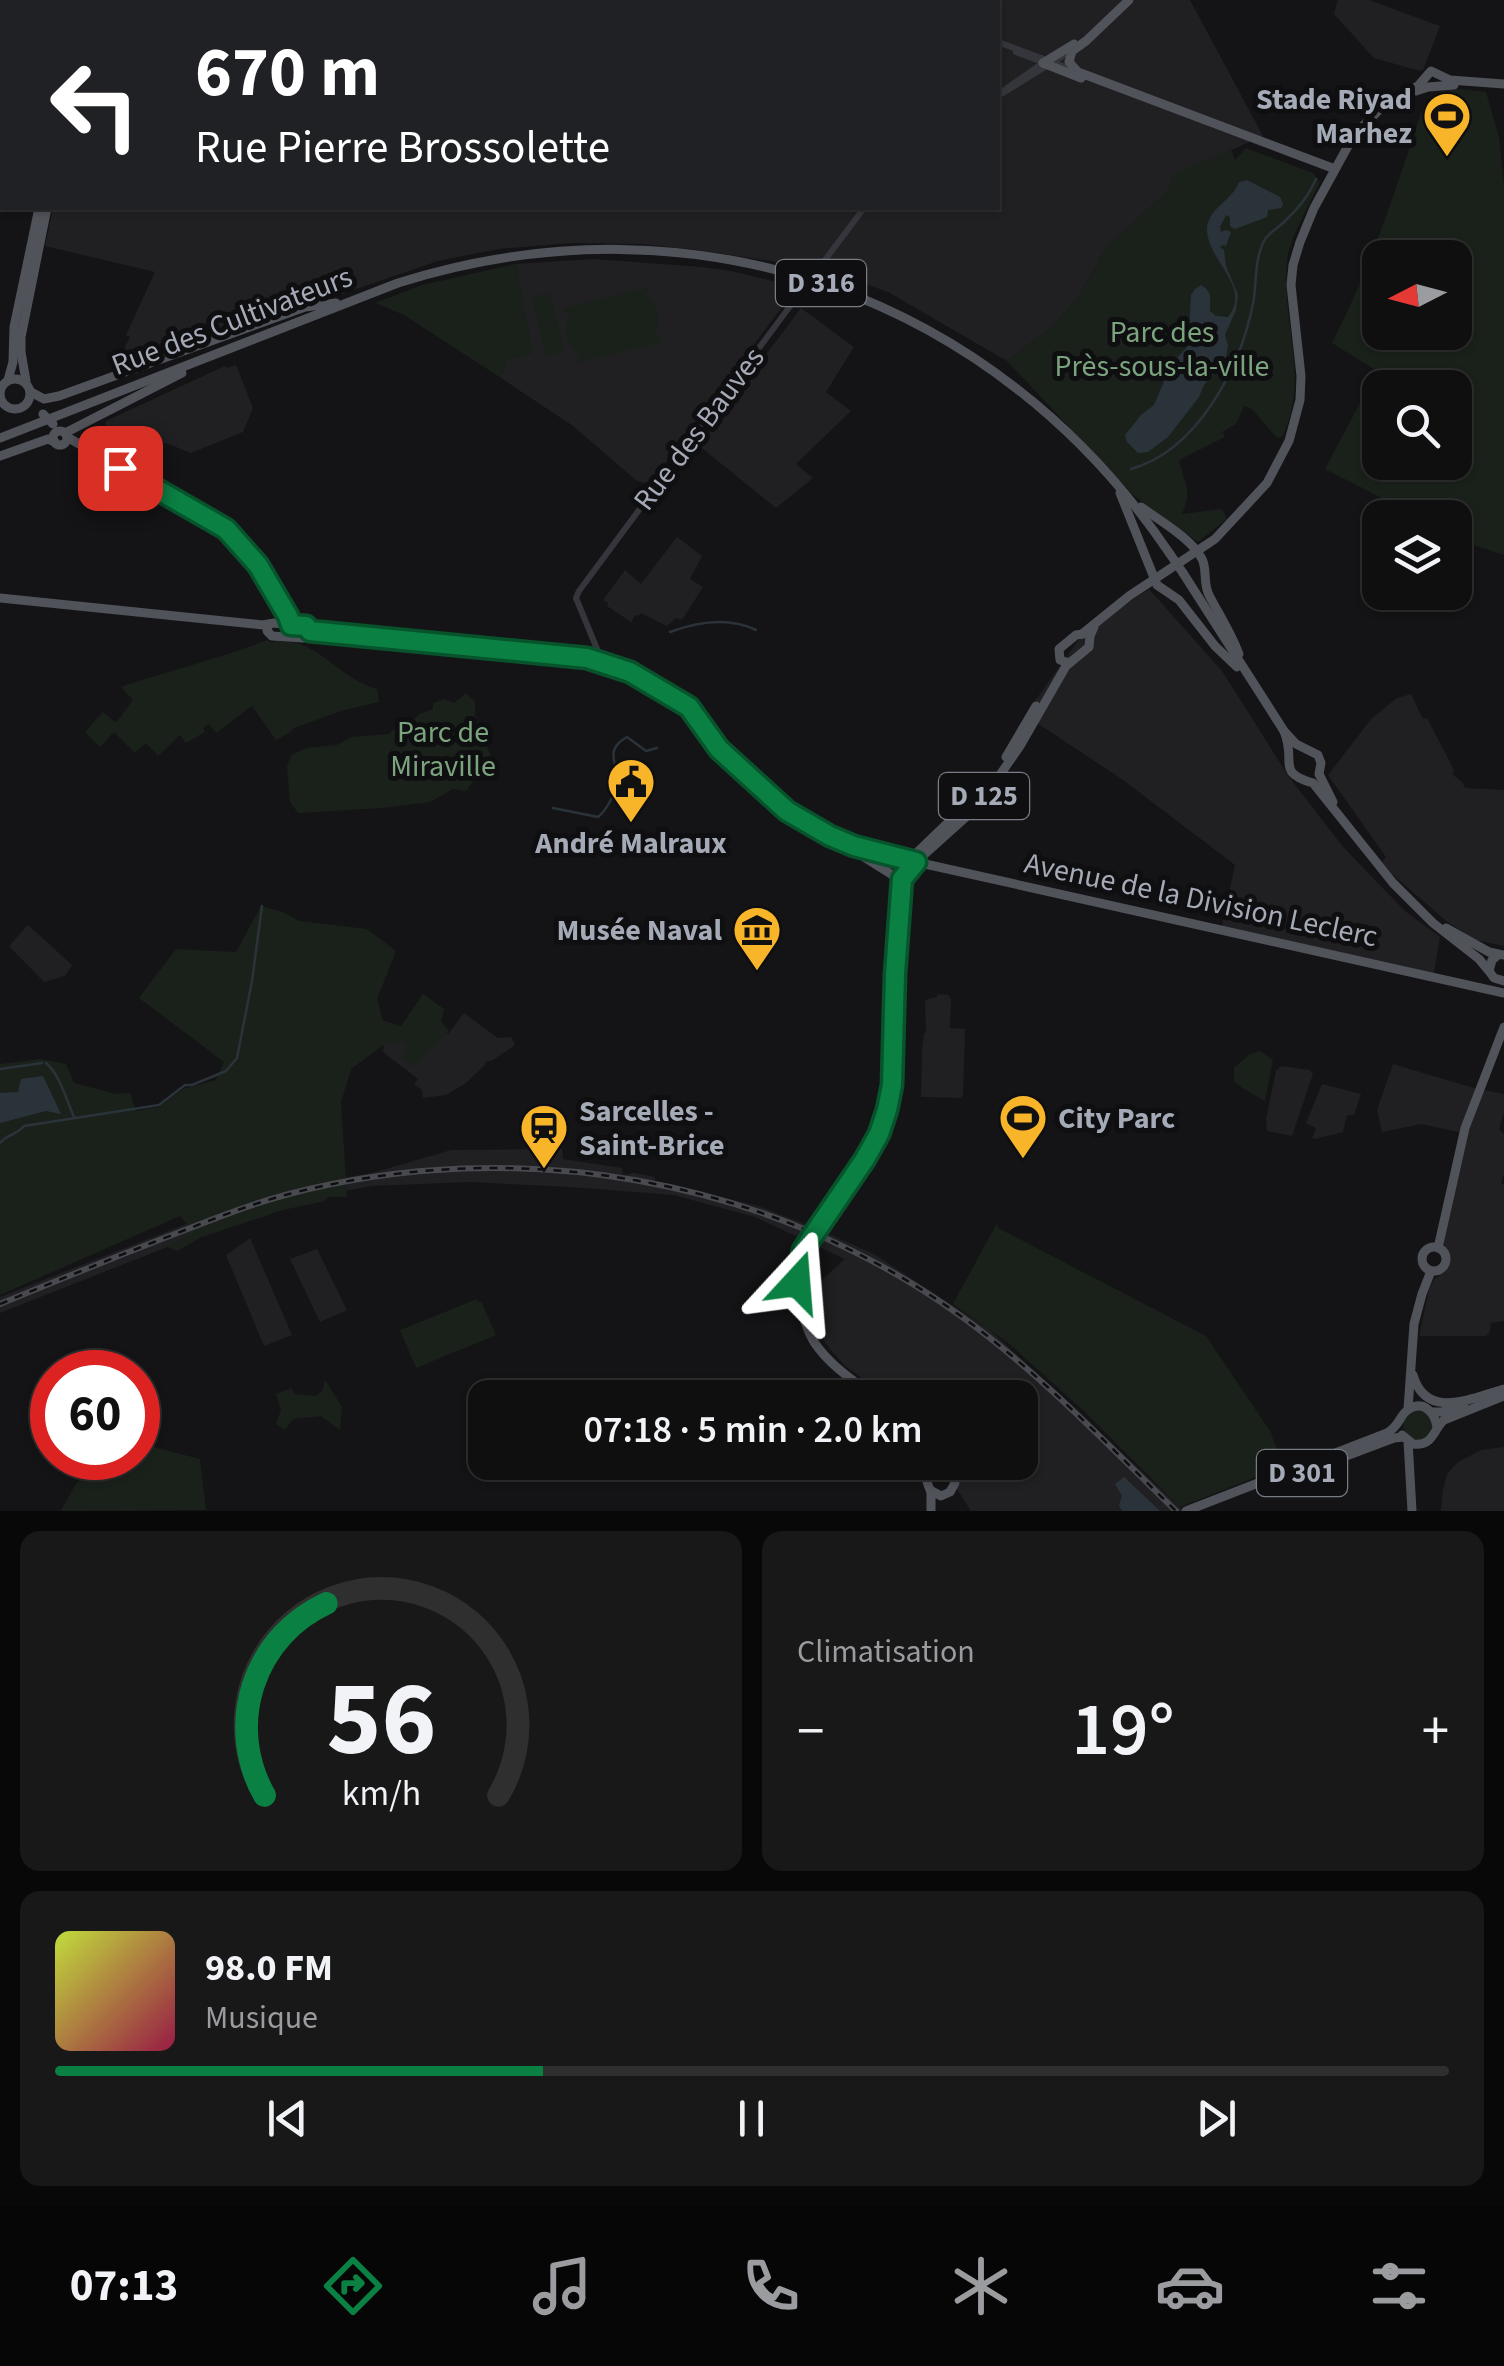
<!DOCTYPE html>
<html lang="fr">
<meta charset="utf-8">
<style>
body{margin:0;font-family:"Source Sans 3",sans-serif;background:#181819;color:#f1f3f6;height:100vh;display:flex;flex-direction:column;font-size:38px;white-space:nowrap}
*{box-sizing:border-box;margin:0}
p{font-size:32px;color:#9b9c9f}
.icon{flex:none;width:55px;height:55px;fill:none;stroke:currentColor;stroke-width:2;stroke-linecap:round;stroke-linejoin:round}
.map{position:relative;height:1511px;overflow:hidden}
.panel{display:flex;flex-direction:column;gap:20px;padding:20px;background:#080809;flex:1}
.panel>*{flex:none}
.guide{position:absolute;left:0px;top:0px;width:1000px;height:210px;box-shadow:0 2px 8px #0004,0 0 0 2px #2f2f30;background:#202124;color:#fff;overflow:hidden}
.needle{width:65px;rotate:264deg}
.controls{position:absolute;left:1362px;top:240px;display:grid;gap:20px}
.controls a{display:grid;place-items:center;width:110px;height:110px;border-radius:20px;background:#0f0f10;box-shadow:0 2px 8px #0004,0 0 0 2px #2f2f30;font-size:50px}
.speed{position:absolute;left:30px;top:1350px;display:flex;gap:20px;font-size:50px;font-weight:700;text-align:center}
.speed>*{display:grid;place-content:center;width:130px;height:130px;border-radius:50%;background:#0f0f10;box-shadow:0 2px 8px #0004,0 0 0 2px #2f2f30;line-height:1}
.speed .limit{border:15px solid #d22;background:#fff;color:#111}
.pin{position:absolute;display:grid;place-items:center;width:85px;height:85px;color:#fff;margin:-42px;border-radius:20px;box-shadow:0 5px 15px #0006}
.me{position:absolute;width:110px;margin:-55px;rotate:19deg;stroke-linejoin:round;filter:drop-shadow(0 0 8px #0008)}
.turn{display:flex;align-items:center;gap:35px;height:210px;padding:0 30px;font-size:45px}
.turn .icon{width:130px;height:130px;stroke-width:2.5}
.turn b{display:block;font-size:70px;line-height:85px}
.big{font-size:75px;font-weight:600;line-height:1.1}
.panel .tile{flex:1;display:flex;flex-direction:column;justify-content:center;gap:15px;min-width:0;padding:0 35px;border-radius:20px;background:#181819}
.panel .dial{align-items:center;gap:0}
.dial svg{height:260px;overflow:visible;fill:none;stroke:#2f2f30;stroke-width:7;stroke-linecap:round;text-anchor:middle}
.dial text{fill:#f1f3f6;stroke:none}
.song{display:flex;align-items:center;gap:30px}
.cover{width:120px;height:120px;border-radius:15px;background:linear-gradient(135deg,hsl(70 70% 55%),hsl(340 70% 35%))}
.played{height:10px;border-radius:5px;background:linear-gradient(90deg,#0b8043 35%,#2f2f30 35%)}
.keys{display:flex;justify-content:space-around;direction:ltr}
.heat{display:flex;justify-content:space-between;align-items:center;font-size:55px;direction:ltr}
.panel .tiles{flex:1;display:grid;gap:20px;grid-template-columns:1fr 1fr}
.tile:last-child{grid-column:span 2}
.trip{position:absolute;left:468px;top:1380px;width:570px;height:100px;border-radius:20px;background:#0f0f10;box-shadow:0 2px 8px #0004,0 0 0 2px #2f2f30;font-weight:600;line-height:100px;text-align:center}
.tab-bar{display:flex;height:160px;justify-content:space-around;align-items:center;background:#060606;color:#9b9c9f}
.tab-bar .icon{width:70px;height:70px}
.tab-bar .on{color:#0b8043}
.tab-bar b{font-size:45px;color:#f1f3f6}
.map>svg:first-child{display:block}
.built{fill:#202023}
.green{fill:#1a211b;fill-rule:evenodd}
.water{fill:#2a333a}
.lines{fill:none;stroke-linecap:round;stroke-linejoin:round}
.stream{stroke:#2a333a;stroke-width:2.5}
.minor{stroke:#35363b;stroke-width:6}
.major{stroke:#51535a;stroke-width:9}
.rail-casing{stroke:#484a50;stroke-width:6}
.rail{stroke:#0f0f11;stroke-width:2.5;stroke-dasharray:8;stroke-linecap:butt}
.minor-bridge{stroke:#35363b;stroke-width:6}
.major-bridge{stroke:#51535a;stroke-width:9}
.route-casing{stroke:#07532c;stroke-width:25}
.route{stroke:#0b8043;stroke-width:18}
.labels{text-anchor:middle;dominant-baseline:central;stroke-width:10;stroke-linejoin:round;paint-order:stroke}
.shield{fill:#0f0f11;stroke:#787c85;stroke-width:2.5}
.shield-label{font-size:28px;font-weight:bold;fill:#a5aab7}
.poi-label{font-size:30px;font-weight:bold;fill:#a5aab7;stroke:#0f0f11;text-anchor:end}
.street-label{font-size:30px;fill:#a5aab7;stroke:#0f0f11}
.park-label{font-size:30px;fill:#7ba37e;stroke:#0f0f11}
</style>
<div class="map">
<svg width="1504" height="1511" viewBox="0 0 1504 1511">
<rect width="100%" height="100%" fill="#141416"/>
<!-- built -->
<g class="built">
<path d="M200 0H1190L1263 136 1174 175 1168 191 1108 246 1079 296 1053 326 1007 361 888 292 824 269 697 250 641 244 571 243 498 249 438 261 112 373 130 337 126 335 155 272 45 246 53 208H998V2H199Z"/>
<path d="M1338 0H1369L1440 26 1423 70 1420 71 1374 58 1334 14Z"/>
<path d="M593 259 702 267 731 271 797 287 654 478 645 483 637 481 573 426 501 378 507 360 532 353 516 264Z"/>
<path d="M801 308 854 347 826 392 851 411 796 464 813 478 776 508 698 445Z"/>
<path d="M236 365 253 408 243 432 191 453 168 444 105 432 106 421 225 366 227 368Z"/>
<path d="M677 537 702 556 690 579 703 587 682 620 676 618 667 626 641 613 638 616 635 615 631 622 607 606 608 603 603 600 625 570 641 584Z"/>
<path d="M1149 589 1222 671 1289 777 1344 848 1405 911 1440 937 1434 973 1222 926 1235 865 1123 780 1025 715 1077 642 1098 623Z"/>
<path d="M1411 694 1423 719 1427 718 1454 770 1452 774 1462 782 1465 788 1504 790V946L1475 940 1445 920 1392 874 1382 862 1386 857 1328 775 1372 718 1397 698Z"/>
<path d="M28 925 72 965 65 976 44 982 9 946Z"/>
<path d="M937 994 948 995 951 999 950 1028 965 1029 963 1095 961 1098 921 1097 922 1050 924 1034 926 1033 925 1000 937 997Z"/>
<path d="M464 1013 498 1038 511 1037 515 1045 493 1060 485 1062V1065L466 1083 446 1095 423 1098 422 1090 414 1084 418 1079 383 1052 385 1029 383 1020 429 1038 434 1026 448 1034Z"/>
<path d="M1393 1064 1474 1088 1504 1094V1113L1499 1129 1504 1134V1175L1501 1183 1504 1185V1321L1491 1323 1489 1334 1485 1336H1419L1429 1290 1434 1279 1445 1272 1449 1258 1444 1244 1459 1132 1421 1124 1382 1132 1377 1110Z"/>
<path d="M1281 1066 1310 1070 1313 1074 1292 1136 1267 1131 1266 1119 1276 1071Z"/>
<path d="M1322 1084 1361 1094 1354 1115H1347L1343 1132 1315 1139 1312 1138 1316 1128 1306 1123Z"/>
<path d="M562 1149 563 1159 622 1168 623 1175 634 1173 655 1177V1181L758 1206 813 1227 874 1254 990 1330 1184 1511H971L957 1489V1477L946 1463 1020 1462V1398L888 1397 845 1366 826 1344 808 1306V1292L845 1259 755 1217 674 1195 570 1187 470 1182 372 1186 305 1198 208 1231 0 1313V1297L194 1221 307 1184 372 1173 451 1150Z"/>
<path d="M250 1238 292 1335 264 1346 226 1255Z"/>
<path d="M317 1249 347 1310 320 1322 290 1259Z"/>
<path d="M1504 1447V1511H1441L1443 1490 1447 1474 1458 1462 1481 1450Z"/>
</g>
<!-- green -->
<g class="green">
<path d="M1458 89 1486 92 1499 138 1504 185V555L1473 545 1455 536V518L1419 517 1325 469 1377 371 1332 343C1372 265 1396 188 1424 105L1442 91ZM1380 258H1455V332H1380ZM1380 388H1455V462H1380Z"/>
<path d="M1246 148 1313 173 1320 182C1310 203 1289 240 1287 261 1281 324 1310 375 1283 436L1277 438 1252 409 1244 406 1236 424 1222 432 1225 437 1179 460C1184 484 1193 488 1182 514L1222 509 1227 519 1198 542 1133 495 1007 361 1053 326 1079 296 1108 246 1168 191 1174 175 1231 149 1235 160Z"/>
<path d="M516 264 533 353 507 360 501 378 404 315 375 303 422 285Z"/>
<path d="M648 287 649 292 643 294C659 305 663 320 654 337L660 336 662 342 577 363 575 357 582 355C566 344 562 329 571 312L565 313 563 308Z"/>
<path d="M550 293 565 351 546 356 531 297Z"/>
<path d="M267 640 273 643 276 641C283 642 293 641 300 644 328 655 347 681 377 689L379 702 344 710 294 728 289 733 276 740 252 706 216 733 209 724 203 728 205 732 186 743 180 735 158 756 146 743 135 753 114 732 100 747 85 732 103 712 115 722 118 720 133 700 121 687C170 670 220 659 267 640Z"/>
<path d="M466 693 475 702V715L491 757 466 791 453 789 430 802 382 808 298 813 290 802 287 766 292 755 306 748 337 745 352 737 389 734 399 724 413 721 419 714 433 709V703L444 699 454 703Z"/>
<path d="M261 906 283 912 299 921 367 929 396 951 377 999 383 1021 401 1026 423 994 444 1009 441 1021 449 1031 414 1067 400 1057 406 1045 390 1040 351 1069 341 1102 347 1197H328L325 1201 283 1210 202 1237 177 1251 167 1247 194 1232 180 1216 0 1295V1064L41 1059 66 1064 74 1083 116 1094 130 1093 136 1111 159 1107 183 1089 216 1080 224 1062 139 998 176 949 236 952Z"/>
<path d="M1260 1051 1273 1060 1265 1101 1242 1088 1234 1081V1068L1250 1054Z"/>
<path d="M997 1223 998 1228 1206 1336 1270 1431 1284 1466 1180 1507 1085 1412 1007 1342 953 1304Z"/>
<path d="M477 1299 478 1302 481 1301 496 1335 416 1368 400 1330Z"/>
<path d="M325 1380 342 1407 340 1430 321 1416 293 1419 285 1430 276 1424 281 1410 276 1394 291 1388 295 1394 316 1396 323 1390Z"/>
<circle cx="1418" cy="1425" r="15"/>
<path d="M138 1443 200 1459 206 1510 61 1511 76 1484 100 1458H138Z"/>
</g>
<!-- water -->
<g class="water">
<path d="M1247 180 1280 197 1283 204 1281 208 1268 210 1267 217 1235 229 1230 226V217L1226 215 1220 227 1221 232 1226 230 1231 232 1226 246 1223 245 1220 247 1224 250 1226 266 1238 295 1236 310 1225 335 1228 345 1226 359 1204 385 1199 397 1168 437 1148 452 1138 453 1127 442 1125 435 1141 415 1154 405 1172 363 1188 346 1191 295 1195 289 1201 285C1213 292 1210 299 1210 311L1216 316 1228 317C1253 287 1206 260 1207 228 1209 207 1233 200 1239 182Z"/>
<path d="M43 1076 61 1114 46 1111 0 1123V1093L18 1092 21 1079Z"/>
<path d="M1124 1477 1159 1510V1511H1122L1119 1505 1122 1496 1115 1484Z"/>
</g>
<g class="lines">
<!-- stream -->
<g class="stream">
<path d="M1131 469C1198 450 1240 368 1253 304 1257 283 1254 263 1263 243 1267 233 1276 230 1284 222 1297 210 1309 196 1316 179"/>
<path d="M670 632C697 622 729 617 756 630"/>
<path d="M553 808 598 817C607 810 616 792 617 781 617 761 604 750 627 737L646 751 657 748"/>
<path d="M46 1063C61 1076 66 1100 74 1117"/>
<path d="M0 1069 42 1063"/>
<path d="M0 1143C7 1134 17 1135 24 1126L159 1105 185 1085H192L226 1071 237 1058 252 981 262 906"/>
</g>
<!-- minor -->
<g class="minor">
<path d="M998 42 1076 71"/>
<path d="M1016 52 1042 62"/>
<path d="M1003 91 1043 63"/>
<path d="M998 96 1071 51"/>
<path d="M813 276 864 208"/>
<path d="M602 661 576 598 579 591 805 286"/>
</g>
<!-- major -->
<g class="major">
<path d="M1129 0 1086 41 1072 51 1069 62 1078 72 1335 169"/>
<path d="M83 2V0"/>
<path d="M91 2V0"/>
<path d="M1043 63 1081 78"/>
<path d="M1043 63 1074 44"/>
<path d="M1416 91 1428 87 1454 85"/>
<circle cx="15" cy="394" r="15"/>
<path d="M8 380 13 362 14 327 39 208"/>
<path d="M26 381 21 352V337L47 208"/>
<path d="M31 392 44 399 59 396 305 307 336 303"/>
<circle cx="60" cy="438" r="7"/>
<path d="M65 433 182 373"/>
<path d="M67 437 226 529 258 565 288 617 291 625"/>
<path d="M0 438 398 283C696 189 996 296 1170 554"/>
<path d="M0 456 48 439 55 442"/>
<path d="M1120 493 1157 585 1179 600 1215 646 1237 667"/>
<path d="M1141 507C1159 520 1192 539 1202 559 1208 571 1202 584 1210 597 1220 616 1231 633 1239 654"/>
<path d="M1183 573 1284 731 1296 744 1318 755 1321 763 1319 774 1333 802"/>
<path d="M0 598 263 625 274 623 306 627 311 631"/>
<path d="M268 626 267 631 272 636 303 638 308 637 311 631"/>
<path d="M311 631 587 658 615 666 642 679 689 707 719 749 787 811 830 836 854 846 916 862 1504 993"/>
<path d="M1082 634 1129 596 1215 539 1267 483 1289 441 1300 400 1301 376 1291 285 1293 265 1300 242 1314 208 1354 135 1379 110 1394 98 1418 86 1431 71 1450 80 1504 84"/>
<path d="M1069 663 1060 660 1059 649 1076 635 1083 634"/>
<path d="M1284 731C1297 762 1275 772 1313 783L1393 883 1433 923 1479 959 1489 971"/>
<path d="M1006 757 1036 706"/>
<path d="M824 839 837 847 859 854 902 881"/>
<path d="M907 862 982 790"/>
<path d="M1446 928 1489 952 1504 955"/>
<path d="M1498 955 1492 960 1489 971 1494 978 1504 981"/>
<path d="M818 1226 865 1159 880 1132 887 1110 892 1077 895 974 902 879 916 862 965 818 993 785 1020 746 1066 666 1089 647 1090 636 1094 627"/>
<circle cx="1434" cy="1259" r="12"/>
<path d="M1438 1248 1465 1128 1504 1027"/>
<path d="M788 1277 780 1279 776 1288 779 1296C786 1301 794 1300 798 1293L797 1275 803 1250"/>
<path d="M798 1293 805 1309"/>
<path d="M791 1299C804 1310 805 1328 814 1342 830 1366 854 1381 877 1398"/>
<path d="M1413 1375C1426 1421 1472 1398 1504 1389"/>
<path d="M1408 1409 1414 1324 1422 1294 1431 1271"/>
<path d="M1432 1412H1442L1464 1404"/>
<path d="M1402 1435 1413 1444C1434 1446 1432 1431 1444 1420L1504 1396"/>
<path d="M1408 1441 1412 1511"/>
<path d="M929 1462 931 1472 927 1482 930 1490 941 1496 950 1492 955 1483 951 1473 940 1468 931 1472"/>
<path d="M1293 1476 1394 1438 1404 1437"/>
<path d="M931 1511V1492"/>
<path d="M1186 1511 1387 1433C1400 1426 1399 1415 1409 1409 1424 1400 1435 1413 1437 1427"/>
</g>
<!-- rail casing -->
<g class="rail-casing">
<path id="rail" d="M0 1304C51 1283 103 1262 154 1242 199 1225 243 1206 289 1194 517 1135 766 1177 958 1314 1038 1371 1106 1443 1176 1511"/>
</g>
<!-- rail -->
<use href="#rail" class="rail"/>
<!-- minor-bridge -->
<path class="minor-bridge" d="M805 286 813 276"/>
<!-- major-bridge -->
<g class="major-bridge">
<path d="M43 414 53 424"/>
<path d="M1170 554 1183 573"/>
<path d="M807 1244 818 1226"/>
</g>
</g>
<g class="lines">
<!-- route casing -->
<g class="route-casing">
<path id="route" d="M120 468 226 529 258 565 288 616 291 625 306 626 310 631 587 658 630 672 689 707 719 749 787 811 799 818 830 836 854 846 916 862 902 879 895 974 892 1085 887 1110 879 1134 865 1159 803 1250 797 1282"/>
</g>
<!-- route -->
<use href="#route" class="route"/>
</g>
<!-- icons -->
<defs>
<g id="stadium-pin" transform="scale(2.5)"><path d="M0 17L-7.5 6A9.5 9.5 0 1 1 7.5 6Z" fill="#f9b529" stroke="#0f0f11"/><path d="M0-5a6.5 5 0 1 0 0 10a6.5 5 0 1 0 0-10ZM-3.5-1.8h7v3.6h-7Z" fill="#111"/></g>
<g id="civic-pin" transform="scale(2.5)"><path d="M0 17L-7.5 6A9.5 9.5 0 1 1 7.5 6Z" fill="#f9b529" stroke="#0f0f11"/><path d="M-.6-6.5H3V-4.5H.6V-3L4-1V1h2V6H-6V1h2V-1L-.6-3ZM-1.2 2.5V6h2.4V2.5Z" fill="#111"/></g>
<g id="museum-pin" transform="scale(2.5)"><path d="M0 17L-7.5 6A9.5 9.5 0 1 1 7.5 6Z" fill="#f9b529" stroke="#0f0f11"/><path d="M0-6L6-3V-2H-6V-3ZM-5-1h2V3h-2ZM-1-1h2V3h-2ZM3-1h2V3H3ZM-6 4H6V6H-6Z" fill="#111"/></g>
<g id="station-pin" transform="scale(2.5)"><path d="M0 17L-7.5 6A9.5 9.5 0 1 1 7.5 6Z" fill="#f9b529" stroke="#0f0f11"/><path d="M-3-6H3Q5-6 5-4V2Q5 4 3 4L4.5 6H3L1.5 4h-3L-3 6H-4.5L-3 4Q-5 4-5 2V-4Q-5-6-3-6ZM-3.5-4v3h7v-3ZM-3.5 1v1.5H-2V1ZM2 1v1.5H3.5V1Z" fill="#111"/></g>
</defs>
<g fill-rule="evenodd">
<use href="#stadium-pin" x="1447" y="116"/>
<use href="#civic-pin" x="631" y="782"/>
<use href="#museum-pin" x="757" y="930"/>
<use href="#stadium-pin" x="1023" y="1118"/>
<use href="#station-pin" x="544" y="1128"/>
</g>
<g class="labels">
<!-- shield labels -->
<g class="shield">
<rect x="776" y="260" width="90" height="46" rx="8"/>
<rect x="939" y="773" width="90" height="46" rx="8"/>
<rect x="1257" y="1450" width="90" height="46" rx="8"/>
</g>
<g class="shield-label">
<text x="821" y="283">D 316</text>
<text x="984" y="796">D 125</text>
<text x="1302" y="1473">D 301</text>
</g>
<!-- poi labels -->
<g class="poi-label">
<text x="1412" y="99">Stade Riyad<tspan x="1412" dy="34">Marhez</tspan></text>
<text x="631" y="843" text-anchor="middle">André Malraux</text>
<text x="722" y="930">Musée Naval</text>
<text x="579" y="1111" text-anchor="start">Sarcelles -<tspan x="579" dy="34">Saint-Brice</tspan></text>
<text x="1058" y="1118" text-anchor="start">City Parc</text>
</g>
<!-- street labels -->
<g class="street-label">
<text transform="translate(232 321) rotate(-21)">Rue des Cultivateurs</text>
<text transform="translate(699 429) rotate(-53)">Rue des Bauves</text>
<text transform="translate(1201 900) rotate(12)">Avenue de la Division Leclerc</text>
</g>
<!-- park labels -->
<g class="park-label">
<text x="1162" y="332">Parc des<tspan x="1162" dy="34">Près-sous-la-ville</tspan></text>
<text x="443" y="732">Parc de<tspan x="443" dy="34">Miraville</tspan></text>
</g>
</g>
</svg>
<div class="controls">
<a><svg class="needle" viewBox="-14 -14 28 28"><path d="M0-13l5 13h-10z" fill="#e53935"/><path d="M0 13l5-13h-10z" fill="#9b9c9f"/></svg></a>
<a><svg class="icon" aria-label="search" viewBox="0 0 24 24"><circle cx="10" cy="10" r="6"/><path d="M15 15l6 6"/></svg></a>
<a><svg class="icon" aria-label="layers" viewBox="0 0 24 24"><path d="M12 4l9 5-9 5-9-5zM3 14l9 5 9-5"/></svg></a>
</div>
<div class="speed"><div class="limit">60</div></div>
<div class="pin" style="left:120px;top:468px;background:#d93025"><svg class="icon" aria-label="arrive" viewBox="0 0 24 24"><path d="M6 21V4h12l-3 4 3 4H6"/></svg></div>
<svg class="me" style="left:797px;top:1282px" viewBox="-20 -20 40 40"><path d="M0-17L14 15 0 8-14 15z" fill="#0b8043" stroke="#fff" stroke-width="4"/></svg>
<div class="trip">07:18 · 5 min · 2.0 km</div>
<div class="guide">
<div class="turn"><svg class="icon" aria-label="left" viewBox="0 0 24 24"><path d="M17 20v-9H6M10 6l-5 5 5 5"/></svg><div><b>670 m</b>Rue Pierre Brossolette</div></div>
</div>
</div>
<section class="panel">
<div class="tiles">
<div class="tile dial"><svg viewBox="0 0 100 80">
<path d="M14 69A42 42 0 1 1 86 69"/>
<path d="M14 69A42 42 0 0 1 33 10" stroke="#0b8043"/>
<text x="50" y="56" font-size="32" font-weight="700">56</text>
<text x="50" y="72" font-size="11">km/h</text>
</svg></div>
<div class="tile"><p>Climatisation</p>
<div class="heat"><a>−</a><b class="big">19°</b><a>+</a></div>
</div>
<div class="tile">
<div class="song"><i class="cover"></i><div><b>98.0 FM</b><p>Musique</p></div></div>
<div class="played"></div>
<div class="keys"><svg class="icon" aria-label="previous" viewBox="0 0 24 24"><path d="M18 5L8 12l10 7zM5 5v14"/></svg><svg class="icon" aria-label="pause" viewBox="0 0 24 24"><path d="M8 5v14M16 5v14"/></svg><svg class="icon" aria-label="next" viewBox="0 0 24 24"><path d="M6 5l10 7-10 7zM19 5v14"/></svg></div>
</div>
</div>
</section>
<nav class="tab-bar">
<b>07:13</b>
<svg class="icon on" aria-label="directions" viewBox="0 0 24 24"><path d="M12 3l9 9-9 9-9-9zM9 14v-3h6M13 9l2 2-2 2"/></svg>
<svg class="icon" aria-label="music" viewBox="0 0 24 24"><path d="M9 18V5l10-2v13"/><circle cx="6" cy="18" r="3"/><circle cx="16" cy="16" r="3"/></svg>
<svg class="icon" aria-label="phone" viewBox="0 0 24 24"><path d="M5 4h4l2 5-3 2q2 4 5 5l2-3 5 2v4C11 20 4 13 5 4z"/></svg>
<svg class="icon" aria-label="climate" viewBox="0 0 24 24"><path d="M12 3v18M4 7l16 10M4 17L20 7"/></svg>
<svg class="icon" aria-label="car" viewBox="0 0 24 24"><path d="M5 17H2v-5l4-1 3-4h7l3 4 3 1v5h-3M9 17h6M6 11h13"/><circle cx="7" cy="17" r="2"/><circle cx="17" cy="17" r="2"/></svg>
<svg class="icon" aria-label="filters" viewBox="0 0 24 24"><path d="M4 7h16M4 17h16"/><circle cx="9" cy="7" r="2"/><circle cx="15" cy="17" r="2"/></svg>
</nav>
